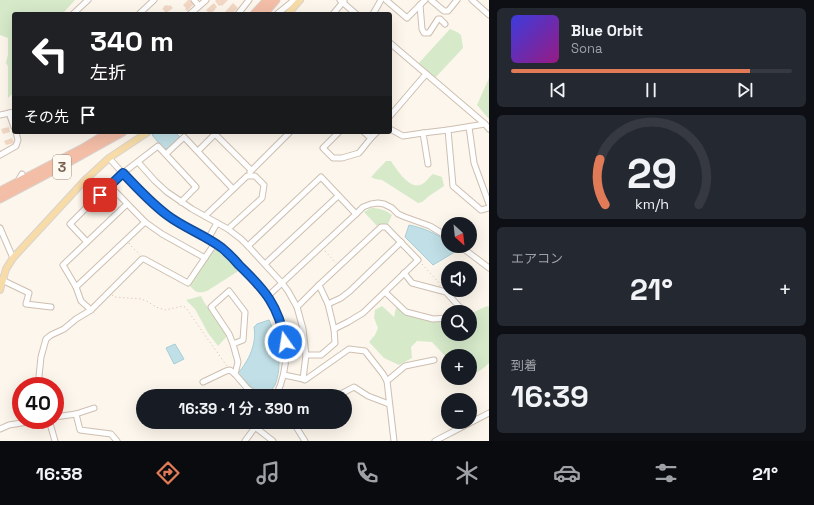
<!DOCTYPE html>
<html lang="ja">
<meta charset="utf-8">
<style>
body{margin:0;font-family:"Space Grotesk","Noto Sans JP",sans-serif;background:#242831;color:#f1f3f6;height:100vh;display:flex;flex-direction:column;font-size:15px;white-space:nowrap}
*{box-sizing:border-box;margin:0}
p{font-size:13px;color:#9ea1a6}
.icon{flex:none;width:22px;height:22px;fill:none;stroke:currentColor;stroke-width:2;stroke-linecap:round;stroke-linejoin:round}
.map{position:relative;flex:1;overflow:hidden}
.drawer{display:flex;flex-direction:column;gap:8px;padding:8px;background:#0d0f14;width:325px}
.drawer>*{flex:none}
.guide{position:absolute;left:12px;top:12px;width:380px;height:122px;border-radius:4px;box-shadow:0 4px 16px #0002;background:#202124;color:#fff;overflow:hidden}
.needle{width:26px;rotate:153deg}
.tools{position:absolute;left:441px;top:217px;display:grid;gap:8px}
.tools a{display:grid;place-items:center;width:36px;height:36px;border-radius:50%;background:#171b24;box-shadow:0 4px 16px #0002;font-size:20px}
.speed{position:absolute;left:12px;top:377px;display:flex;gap:8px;font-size:20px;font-weight:700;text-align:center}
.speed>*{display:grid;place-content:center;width:52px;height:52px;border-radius:50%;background:#171b24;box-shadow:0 4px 16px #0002;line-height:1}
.speed .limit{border:6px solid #d22;background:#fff;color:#111}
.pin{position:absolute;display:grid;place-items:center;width:34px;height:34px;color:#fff;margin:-17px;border-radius:8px;box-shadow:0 2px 6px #0006}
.me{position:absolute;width:44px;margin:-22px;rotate:347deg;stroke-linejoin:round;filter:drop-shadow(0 0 3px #0008)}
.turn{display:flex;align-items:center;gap:14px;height:84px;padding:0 12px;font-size:18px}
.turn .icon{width:52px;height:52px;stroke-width:2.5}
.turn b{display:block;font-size:28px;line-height:34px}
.then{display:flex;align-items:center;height:38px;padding:0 12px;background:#0003;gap:8px;font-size:15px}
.big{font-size:30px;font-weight:600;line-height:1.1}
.drawer .card{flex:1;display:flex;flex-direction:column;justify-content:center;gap:6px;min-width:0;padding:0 14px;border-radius:6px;background:#242831}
.drawer .dial{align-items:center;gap:0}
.dial svg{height:104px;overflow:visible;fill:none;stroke:#363941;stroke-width:7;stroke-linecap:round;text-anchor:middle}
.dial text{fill:#f1f3f6;stroke:none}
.song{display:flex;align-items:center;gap:12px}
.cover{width:48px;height:48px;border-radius:6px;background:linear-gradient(135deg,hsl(240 70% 55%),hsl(310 70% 35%))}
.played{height:4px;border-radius:2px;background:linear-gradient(90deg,#e07a57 85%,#363941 85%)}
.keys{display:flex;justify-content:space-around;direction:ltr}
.heat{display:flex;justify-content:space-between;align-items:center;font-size:22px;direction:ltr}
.trip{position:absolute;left:136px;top:389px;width:216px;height:40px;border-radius:20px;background:#171b24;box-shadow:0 4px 16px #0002;font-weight:600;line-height:40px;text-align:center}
.menu{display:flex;height:64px;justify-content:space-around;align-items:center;background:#090b0e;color:#9ea1a6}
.menu .icon{width:28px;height:28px}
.menu .current{color:#e07a57}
.menu b{font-size:18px;color:#f1f3f6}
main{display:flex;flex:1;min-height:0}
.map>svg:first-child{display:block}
.green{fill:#d6eaca}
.water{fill:#c0dfe6;stroke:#a7ced7}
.building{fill:#f1d7c4}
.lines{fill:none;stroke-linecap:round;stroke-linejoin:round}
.minor-casing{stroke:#cebfb1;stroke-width:7}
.major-casing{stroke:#d9d2ce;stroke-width:8}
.highway-casing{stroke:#d9d2ce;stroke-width:9}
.path{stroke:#d6bba7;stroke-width:1;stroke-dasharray:1 3;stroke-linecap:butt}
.minor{stroke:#fff;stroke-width:5}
.major{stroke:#f7dca8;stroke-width:6}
.highway{stroke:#f3bda6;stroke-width:7}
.route-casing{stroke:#114b97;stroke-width:10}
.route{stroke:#1a73e8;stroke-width:7}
.labels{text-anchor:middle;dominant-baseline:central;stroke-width:3.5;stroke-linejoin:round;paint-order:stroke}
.shield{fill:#fefaf2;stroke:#a08d80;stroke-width:1}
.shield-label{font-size:14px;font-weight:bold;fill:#775e4f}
</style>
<main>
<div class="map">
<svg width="489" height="441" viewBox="0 0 489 441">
<rect width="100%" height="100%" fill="#fcf6ec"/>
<!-- green -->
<g class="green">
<path d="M0 0H75L64 12 63 14H14V92L8 98V66L6 63 8 55V38L0 35Z"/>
<path d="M450 29 457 32 461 35 463 48 435 78 418 64Z"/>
<path d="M489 78V119L477 105Z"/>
<path d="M386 161H391C397 170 408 188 420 185 425 184 429 177 433 174L442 177 444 186 429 196 422 202 418 203 382 180 375 179 371 177Z"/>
<path d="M371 208C380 208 385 210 392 215L388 224H381L377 226 364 212Z"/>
<path d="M214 248 240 270 207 291C197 294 196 292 189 285Z"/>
<path d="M201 296 204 302 227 336 218 346 208 333 195 309 186 300Z"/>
<path d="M382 306 394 317 396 308 436 322 448 321V334H470V320L472 313 487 306 489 307V363C483 369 479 372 470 374V356H448V359L432 342 417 341 411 347 412 358 399 365 384 358 369 342 375 335 378 328 374 318 375 310Z"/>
</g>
<!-- water -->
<g class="water">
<path d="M157 132H172L173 133 175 132 180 137 168 149H164L152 135Z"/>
<path d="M409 225C424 228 435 233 448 242V246H454L458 250 433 265 405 237Z"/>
<path d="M269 320C278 339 283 365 275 385 273 388 270 392 268 395L259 393 253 389 238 373C249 361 257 343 254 327L257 324Z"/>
<path d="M175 344 184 359 174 364 166 348Z"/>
</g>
<!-- building -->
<g class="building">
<path d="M188 0 193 1 194 4 187 11 185 9 186 8 183 5Z"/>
<path d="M216 0H228L222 6 221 5 219 6 215 1Z"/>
<path d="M214 3 217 7 215 9V10L210 14 206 10Z"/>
<path d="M233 3 238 8 234 12 235 13 234 14H227L225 12Z"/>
<path d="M166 5 169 6 170 5 173 8 166 13 162 8H164L163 7Z"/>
<path d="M9 127 10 132 3 134 1 129Z"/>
<path d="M12 138 14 143 6 145 4 141Z"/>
</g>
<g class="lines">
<!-- minor casing -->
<g class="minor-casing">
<g id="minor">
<path d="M194 0 199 6"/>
<path d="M340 0 356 14"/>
<path d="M386 0 407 18 425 0"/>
<path d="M431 0 444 11H448L457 0"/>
<path d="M472 0 489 15"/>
<path d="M420 5 422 29 424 33H429L438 19H440L445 24"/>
<path d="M73 14 88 0"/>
<path d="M139 14 154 0"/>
<path d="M190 14 206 0"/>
<path d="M238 14 249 0"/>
<path d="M277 14 293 1 300 0"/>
<path d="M333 14 344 1"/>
<path d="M373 14 381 0"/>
<path d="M390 43 485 124 489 129"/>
<path d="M9 113 14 127"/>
<path d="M0 115 14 112"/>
<path d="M390 116 426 74"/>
<path d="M485 124 448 130 453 186 481 210 489 208"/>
<path d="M469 127 474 163 489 204"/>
<path d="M390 129 403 136 423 133"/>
<path d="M339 132 323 148 333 158H342L359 153 371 138"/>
<path d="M364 132 371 138 377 132"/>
<path d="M198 151 215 134 251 170"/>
<path d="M166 154 184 137 233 189"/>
<path d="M0 155 16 146 18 140 16 132"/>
<path d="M109 158C127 178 145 198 166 214 183 227 203 235 220 247 229 253 235 261 243 268 255 280 267 293 275 308 290 335 289 368 276 396"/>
<path d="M138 162 155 181 167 192 192 209 228 229 241 239 248 246 282 283 288 291 297 307 303 329 306 355 303 379 284 375"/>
<path d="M428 164 423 133 448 130"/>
<path d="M250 172 290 132"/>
<path d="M18 181 22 174"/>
<path d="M109 185 123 173 158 146 196 187 181 202"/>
<path d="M205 216 247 176H255L264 185 262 198 228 229"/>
<path d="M0 228 13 258"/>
<path d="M208 239 217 223"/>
<path d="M87 242 70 224 109 185 145 222 162 234 205 258"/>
<path d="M248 246 321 177 356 214"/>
<path d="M460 246 489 268"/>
<path d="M265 264 338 196"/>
<path d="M404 273 412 283 446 292 464 312"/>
<path d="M2 280 29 293 26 304 51 307"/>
<path d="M319 285 381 227H386L418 260 363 313 348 322 334 329"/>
<path d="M76 287 145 222"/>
<path d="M385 292 406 312 433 319 448 318"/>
<path d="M268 296 356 214 363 207 371 204 378 203 384 204 392 208 398 214 405 217 430 226 448 237"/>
<path d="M328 304 341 298 350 291 401 242"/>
<path d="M297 307 319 285 328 304 334 329 335 343 321 355H306"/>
<path d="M91 310 81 301 76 287 63 265 127 204"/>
<path d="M233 344 229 334 211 307 229 291 245 312 243 340 233 344 238 362 235 374"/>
<path d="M303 379 305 380 349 349 365 351 383 374 387 381 394 441"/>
<path d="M387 381 405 366 434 360"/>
<path d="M203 382 226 371 230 370 235 374 247 388 258 396"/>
<path d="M38 386 41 357 46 339 51 335 64 329 76 319 91 310 142 259H144L188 283 215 243"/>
<path d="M337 396 354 387 368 396 389 404"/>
<path d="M76 414 80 430 111 434 117 441"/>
<path d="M55 417 76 414 94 408"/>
<path d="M49 420 55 441"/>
<path d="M293 422 305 441"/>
<path d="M255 427 273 441"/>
<path d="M0 429 9 425 40 420"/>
<path d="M245 441 259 422"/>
<path d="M435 441 489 413"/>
</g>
</g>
<!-- major casing -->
<g class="major-casing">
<g id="major">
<path d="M288 14 300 0"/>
<path d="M0 290 6 269 13 258 85 180 109 158 148 132"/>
</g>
</g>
<!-- highway casing -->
<g class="highway-casing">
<g id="highway">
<path d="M254 14 267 0"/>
<path d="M264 14 276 0"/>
<path d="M0 191 83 148 109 132"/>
<path d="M0 199 53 171 123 132"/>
</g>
</g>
<!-- path -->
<g class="path">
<path d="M129 243C132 248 136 250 140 255"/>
<path d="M325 251 336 263"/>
<path d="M422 264 440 284V286"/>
<path d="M112 295 115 297 142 299 148 302 156 307 165 310 183 306 186 308 209 341 227 366"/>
</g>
<!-- minor -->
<use href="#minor" class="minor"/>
<!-- major -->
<use href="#major" class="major"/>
<!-- highway -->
<use href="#highway" class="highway"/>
</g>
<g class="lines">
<!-- route casing -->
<g class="route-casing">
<path id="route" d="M100 195 123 173C137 188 151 203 167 215 184 228 205 235 222 248 228 253 234 259 239 265 265 290 279 306 285 342"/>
</g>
<!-- route -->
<use href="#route" class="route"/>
</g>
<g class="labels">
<!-- shield labels -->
<rect class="shield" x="53" y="155" width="18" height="24" rx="3"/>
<g class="shield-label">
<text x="62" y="167">3</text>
</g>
</g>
</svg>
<div class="tools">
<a><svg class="needle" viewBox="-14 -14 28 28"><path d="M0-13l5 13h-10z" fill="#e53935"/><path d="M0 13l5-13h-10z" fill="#9ea1a6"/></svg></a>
<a><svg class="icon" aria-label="sound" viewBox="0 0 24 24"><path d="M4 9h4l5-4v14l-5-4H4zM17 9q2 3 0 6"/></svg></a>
<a><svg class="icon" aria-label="search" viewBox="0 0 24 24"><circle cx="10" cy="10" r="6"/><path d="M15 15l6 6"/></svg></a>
<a>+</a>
<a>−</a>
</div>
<div class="speed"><div class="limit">40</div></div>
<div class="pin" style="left:100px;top:195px;background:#d93025"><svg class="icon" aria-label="arrive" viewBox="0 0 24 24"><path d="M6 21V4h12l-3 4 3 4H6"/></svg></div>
<svg class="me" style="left:285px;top:342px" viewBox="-20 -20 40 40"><circle r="17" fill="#1a73e8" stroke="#fff" stroke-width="3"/><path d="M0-11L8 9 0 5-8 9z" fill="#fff"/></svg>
<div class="trip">16:39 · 1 分 · 390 m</div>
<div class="guide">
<div class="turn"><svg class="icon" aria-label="left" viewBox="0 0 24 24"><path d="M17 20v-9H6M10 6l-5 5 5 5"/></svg><div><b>340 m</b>左折</div></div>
<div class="then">その先<svg class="icon" aria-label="arrive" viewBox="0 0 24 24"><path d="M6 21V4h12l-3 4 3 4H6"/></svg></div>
</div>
</div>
<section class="drawer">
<div class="card">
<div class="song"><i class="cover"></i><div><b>Blue Orbit</b><p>Sona</p></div></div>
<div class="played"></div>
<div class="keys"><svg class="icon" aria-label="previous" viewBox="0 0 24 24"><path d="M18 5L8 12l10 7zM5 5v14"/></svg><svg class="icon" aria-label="pause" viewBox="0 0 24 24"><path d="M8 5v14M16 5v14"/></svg><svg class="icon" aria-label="next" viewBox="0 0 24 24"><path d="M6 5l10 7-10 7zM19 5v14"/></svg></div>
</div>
<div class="card dial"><svg viewBox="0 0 100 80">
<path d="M14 69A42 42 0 1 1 86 69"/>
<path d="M14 69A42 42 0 0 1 10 34" stroke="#e07a57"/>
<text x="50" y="56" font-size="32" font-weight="700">29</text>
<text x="50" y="72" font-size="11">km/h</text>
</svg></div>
<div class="card"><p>エアコン</p>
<div class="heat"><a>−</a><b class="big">21°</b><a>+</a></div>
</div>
<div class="card"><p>到着</p><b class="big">16:39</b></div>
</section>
</main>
<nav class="menu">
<b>16:38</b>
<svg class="icon current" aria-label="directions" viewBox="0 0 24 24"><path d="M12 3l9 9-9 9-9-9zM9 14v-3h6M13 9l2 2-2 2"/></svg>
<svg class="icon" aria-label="music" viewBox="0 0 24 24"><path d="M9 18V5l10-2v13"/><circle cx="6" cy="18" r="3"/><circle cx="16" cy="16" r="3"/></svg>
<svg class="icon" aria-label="phone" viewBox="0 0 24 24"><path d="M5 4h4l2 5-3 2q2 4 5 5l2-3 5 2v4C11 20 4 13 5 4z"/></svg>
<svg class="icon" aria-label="climate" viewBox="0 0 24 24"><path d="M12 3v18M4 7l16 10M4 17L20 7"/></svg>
<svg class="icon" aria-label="car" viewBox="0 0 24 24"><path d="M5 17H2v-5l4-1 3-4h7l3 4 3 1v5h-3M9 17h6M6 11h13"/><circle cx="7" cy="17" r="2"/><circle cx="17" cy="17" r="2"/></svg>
<svg class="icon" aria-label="filters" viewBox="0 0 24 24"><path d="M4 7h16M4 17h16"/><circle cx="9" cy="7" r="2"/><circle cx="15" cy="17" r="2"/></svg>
<b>21°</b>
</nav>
